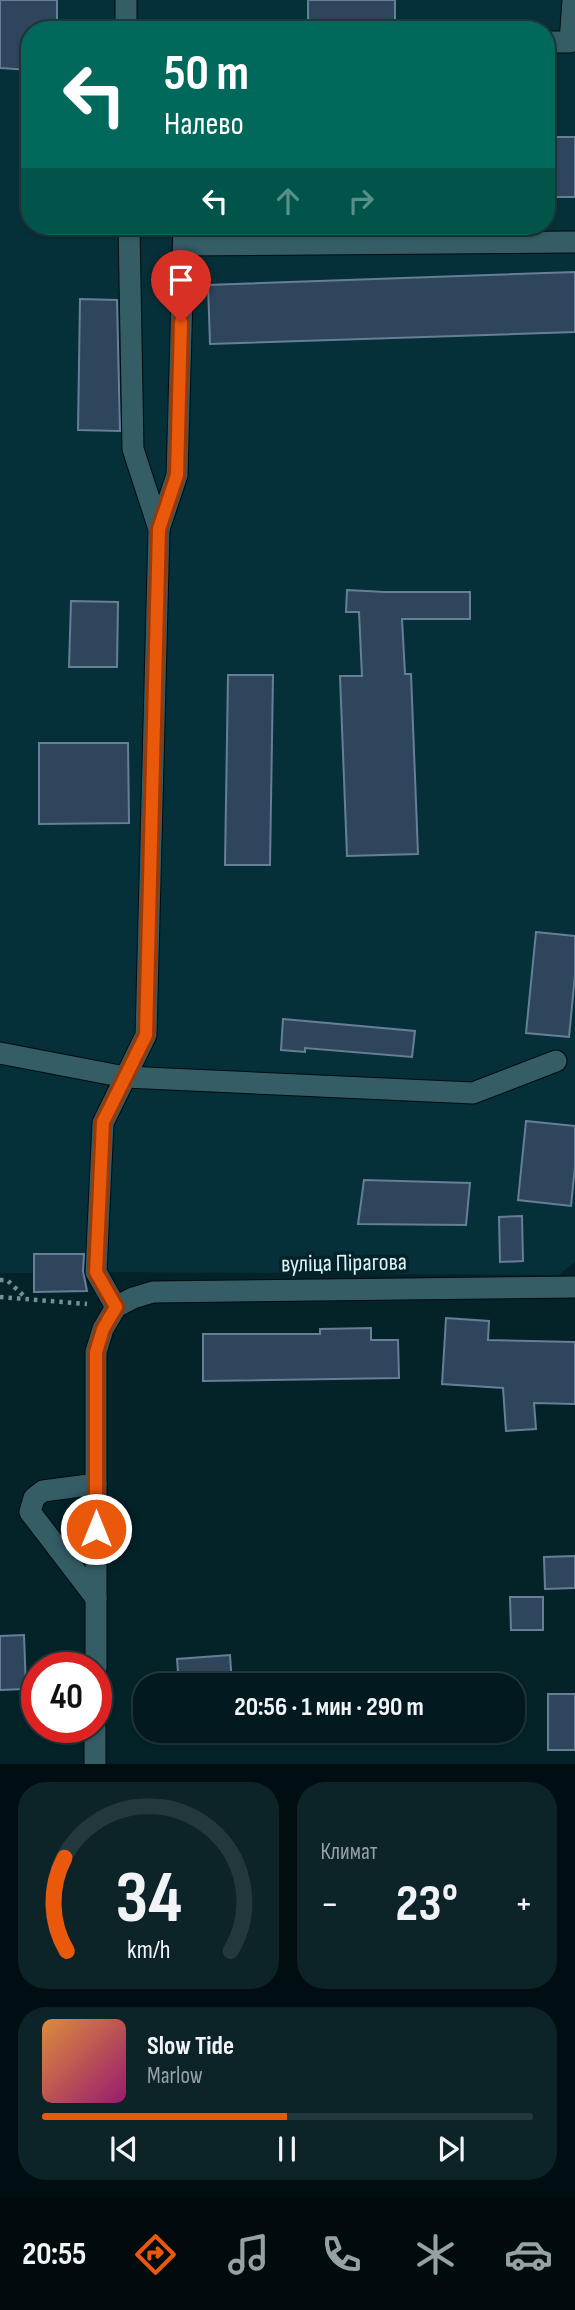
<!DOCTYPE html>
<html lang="ru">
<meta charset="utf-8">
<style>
body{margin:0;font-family:"Sofia Sans Condensed",sans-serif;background:#0c2328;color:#f1f3f6;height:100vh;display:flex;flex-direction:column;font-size:26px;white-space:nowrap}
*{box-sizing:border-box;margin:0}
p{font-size:23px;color:#96a1a4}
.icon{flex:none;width:38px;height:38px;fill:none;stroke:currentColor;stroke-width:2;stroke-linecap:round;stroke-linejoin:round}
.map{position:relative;height:1764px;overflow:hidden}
.panel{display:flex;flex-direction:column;gap:18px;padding:18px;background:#010e11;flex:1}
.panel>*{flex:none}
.banner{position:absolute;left:21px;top:21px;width:534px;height:214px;border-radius:28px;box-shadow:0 2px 5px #0004,0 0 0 2px #23383d;background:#00695c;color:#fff;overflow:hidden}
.speed{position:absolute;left:21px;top:1652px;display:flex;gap:14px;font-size:35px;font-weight:700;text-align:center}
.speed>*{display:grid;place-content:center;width:91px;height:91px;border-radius:50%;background:#021a1f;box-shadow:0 2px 5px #0004,0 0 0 2px #23383d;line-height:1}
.speed .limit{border:10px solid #d22;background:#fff;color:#111}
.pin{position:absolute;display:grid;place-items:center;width:60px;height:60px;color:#fff;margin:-72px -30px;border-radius:50% 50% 50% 0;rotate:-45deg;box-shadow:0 0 7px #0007}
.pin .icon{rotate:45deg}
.me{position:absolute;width:77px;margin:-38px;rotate:0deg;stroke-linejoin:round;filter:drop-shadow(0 0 5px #0008)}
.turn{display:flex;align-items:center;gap:24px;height:147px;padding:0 28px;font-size:32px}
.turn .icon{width:91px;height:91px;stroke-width:2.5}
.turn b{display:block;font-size:49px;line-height:60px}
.lanes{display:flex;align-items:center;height:66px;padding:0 28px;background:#0003;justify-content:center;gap:35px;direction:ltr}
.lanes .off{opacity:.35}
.big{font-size:52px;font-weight:700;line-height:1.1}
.panel .widget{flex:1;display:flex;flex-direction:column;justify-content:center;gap:10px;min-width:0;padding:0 24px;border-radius:28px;background:#0c2328}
.panel .dial{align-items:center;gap:0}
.dial svg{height:182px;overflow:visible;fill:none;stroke:#23383d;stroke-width:7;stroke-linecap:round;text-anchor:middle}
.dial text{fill:#f1f3f6;stroke:none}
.song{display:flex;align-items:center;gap:21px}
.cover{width:84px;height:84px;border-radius:10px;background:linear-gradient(135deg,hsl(30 70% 55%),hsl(320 70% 35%))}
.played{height:7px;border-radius:4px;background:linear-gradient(90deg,#ea580c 50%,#23383d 50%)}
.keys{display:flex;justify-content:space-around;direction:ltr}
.heat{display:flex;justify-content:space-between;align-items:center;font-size:38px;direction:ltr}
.panel .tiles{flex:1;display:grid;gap:18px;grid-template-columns:1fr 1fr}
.widget:last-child{grid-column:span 2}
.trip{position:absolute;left:133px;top:1673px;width:392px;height:70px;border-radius:28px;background:#021a1f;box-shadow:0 2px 5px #0004,0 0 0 2px #23383d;font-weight:700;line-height:70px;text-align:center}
.dock{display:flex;height:112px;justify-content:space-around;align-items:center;background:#010a0c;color:#96a1a4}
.dock .icon{width:49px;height:49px}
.dock .on{color:#ea580c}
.dock b{font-size:32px;color:#f1f3f6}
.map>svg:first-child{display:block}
.built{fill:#063039;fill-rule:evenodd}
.building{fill:#2e455b;stroke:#667e97;stroke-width:2}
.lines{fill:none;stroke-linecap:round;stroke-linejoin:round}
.minor-casing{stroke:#000b0f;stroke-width:23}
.path{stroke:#759096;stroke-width:4.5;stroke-dasharray:3.5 5;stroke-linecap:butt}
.minor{stroke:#355d66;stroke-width:21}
.route-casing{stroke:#983908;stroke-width:18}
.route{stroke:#ea580c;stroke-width:12}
.labels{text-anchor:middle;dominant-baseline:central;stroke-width:7;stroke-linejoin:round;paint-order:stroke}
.street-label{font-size:24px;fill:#dcf1f7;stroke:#032329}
</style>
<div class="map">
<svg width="575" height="1764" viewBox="0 0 575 1764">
<rect width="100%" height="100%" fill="#032329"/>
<!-- built -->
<path class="built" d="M0 0H575V1262L559 1275 96 1272 86 1273 87 1291 34 1292V1273H0ZM30 30H546V226H30Z"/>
<!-- building -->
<g class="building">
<path d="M0 0H57V30H30V70L0 68Z"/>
<path d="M308 0H395V25L308 27Z"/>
<rect x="546" y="137" width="29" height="60"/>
<path d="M575 272V332L210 344 208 285Z"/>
<path d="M80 299 117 300 120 431 78 430Z"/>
<path d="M347 590 384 592H470V619H402L405 674H411L418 854 347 856 340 676H362L359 612H346Z"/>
<path d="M71 601 118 602 117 667H69Z"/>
<path d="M228 675H273L270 865H225Z"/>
<path d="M39 743H128L129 823 39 824Z"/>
<path d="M536 932 575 936V975L569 1037 526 1033Z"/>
<path d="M283 1019 415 1031 412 1057 305 1048V1052L281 1050Z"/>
<path d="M526 1121 575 1126V1166L571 1206 518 1200Z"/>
<path d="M364 1180 470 1183 466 1225 358 1224Z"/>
<path d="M522 1216 523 1261 500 1262 499 1217Z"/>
<path d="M34 1254H84L83 1271 87 1291 34 1292Z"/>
<path d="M446 1318 489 1321 488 1340 575 1342V1404L534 1403 536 1429 506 1431 503 1388 442 1384Z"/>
<path d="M371 1328V1340H398L399 1378 203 1381V1334H320V1329Z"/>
<path d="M575 1556V1588L545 1589 544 1557Z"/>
<path d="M510 1597H543V1630H511Z"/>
<path d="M24 1635 26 1689 0 1690V1636Z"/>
<path d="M230 1655 232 1685H179L177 1659Z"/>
<rect x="548" y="1694" width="27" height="56"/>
</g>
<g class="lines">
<!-- minor casing -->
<g class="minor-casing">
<g id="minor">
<path d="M126 0V30"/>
<path d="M546 42H570L573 0"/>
<path d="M184 245 575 242"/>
<path d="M159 529 177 475 184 226"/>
<path d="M0 1053 125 1077 473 1093 556 1061"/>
<path d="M116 1307 96 1272 103 1123 146 1035 159 529 133 449 129 226"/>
<path d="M116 1307 133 1298 153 1292 575 1287"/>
<path d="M96 1598 30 1512 34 1498 43 1491 96 1484"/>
<path d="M96 1668V1352L103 1329 116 1307"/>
<path d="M95 1764V1727"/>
</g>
</g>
<!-- path -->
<g class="path">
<path d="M0 1280H7L26 1298"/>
<path d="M0 1297 87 1304"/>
</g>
<!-- minor -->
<use href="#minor" class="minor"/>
</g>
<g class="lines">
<!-- route casing -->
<g class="route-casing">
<path id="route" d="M96 1529V1352L103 1329 116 1307 96 1272 103 1122 146 1035 159 529 177 475 181 322"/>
</g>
<!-- route -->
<use href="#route" class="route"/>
</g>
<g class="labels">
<!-- street labels -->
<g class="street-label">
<text transform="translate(344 1263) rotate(-1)">вуліца Пірагова</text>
</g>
</g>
</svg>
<div class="speed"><div class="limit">40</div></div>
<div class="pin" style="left:181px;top:322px;background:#d93025"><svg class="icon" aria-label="arrive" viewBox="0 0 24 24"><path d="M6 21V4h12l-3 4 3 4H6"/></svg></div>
<svg class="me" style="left:96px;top:1529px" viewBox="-20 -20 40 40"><circle r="17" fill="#ea580c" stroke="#fff" stroke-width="3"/><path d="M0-11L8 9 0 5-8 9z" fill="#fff"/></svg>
<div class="trip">20:56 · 1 мин · 290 m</div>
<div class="banner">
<div class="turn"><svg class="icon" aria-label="left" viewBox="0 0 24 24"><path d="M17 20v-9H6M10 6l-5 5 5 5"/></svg><div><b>50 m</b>Налево</div></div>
<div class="lanes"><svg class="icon" aria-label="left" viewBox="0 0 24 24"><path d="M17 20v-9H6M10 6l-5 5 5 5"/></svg><svg class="icon off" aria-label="ahead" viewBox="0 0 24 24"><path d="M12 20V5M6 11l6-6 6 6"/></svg><svg class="icon off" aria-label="right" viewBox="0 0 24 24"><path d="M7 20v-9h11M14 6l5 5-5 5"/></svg></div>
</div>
</div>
<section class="panel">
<div class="tiles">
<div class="widget dial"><svg viewBox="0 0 100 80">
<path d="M14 69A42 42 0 1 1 86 69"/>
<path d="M14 69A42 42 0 0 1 13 28" stroke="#ea580c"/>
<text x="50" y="56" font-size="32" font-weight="700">34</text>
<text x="50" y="72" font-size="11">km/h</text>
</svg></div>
<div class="widget"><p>Климат</p>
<div class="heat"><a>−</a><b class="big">23°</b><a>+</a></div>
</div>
<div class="widget">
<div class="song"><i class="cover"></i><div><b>Slow Tide</b><p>Marlow</p></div></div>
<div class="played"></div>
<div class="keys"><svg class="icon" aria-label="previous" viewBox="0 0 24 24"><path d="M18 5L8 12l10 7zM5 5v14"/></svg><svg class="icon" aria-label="pause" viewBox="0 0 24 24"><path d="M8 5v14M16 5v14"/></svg><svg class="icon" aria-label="next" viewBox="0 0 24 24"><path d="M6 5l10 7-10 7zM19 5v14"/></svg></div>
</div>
</div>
</section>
<nav class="dock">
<b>20:55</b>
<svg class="icon on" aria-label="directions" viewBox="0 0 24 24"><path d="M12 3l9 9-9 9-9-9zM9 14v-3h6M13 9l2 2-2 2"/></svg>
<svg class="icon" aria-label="music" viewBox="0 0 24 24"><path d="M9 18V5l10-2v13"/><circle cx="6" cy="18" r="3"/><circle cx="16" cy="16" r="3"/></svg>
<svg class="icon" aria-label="phone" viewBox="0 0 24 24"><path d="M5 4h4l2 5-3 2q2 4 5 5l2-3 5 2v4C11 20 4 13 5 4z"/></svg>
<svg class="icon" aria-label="climate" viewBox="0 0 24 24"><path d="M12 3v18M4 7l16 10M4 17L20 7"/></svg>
<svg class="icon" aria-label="car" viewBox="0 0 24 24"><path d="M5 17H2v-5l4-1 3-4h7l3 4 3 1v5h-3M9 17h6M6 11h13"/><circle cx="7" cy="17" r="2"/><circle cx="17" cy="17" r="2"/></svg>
</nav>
